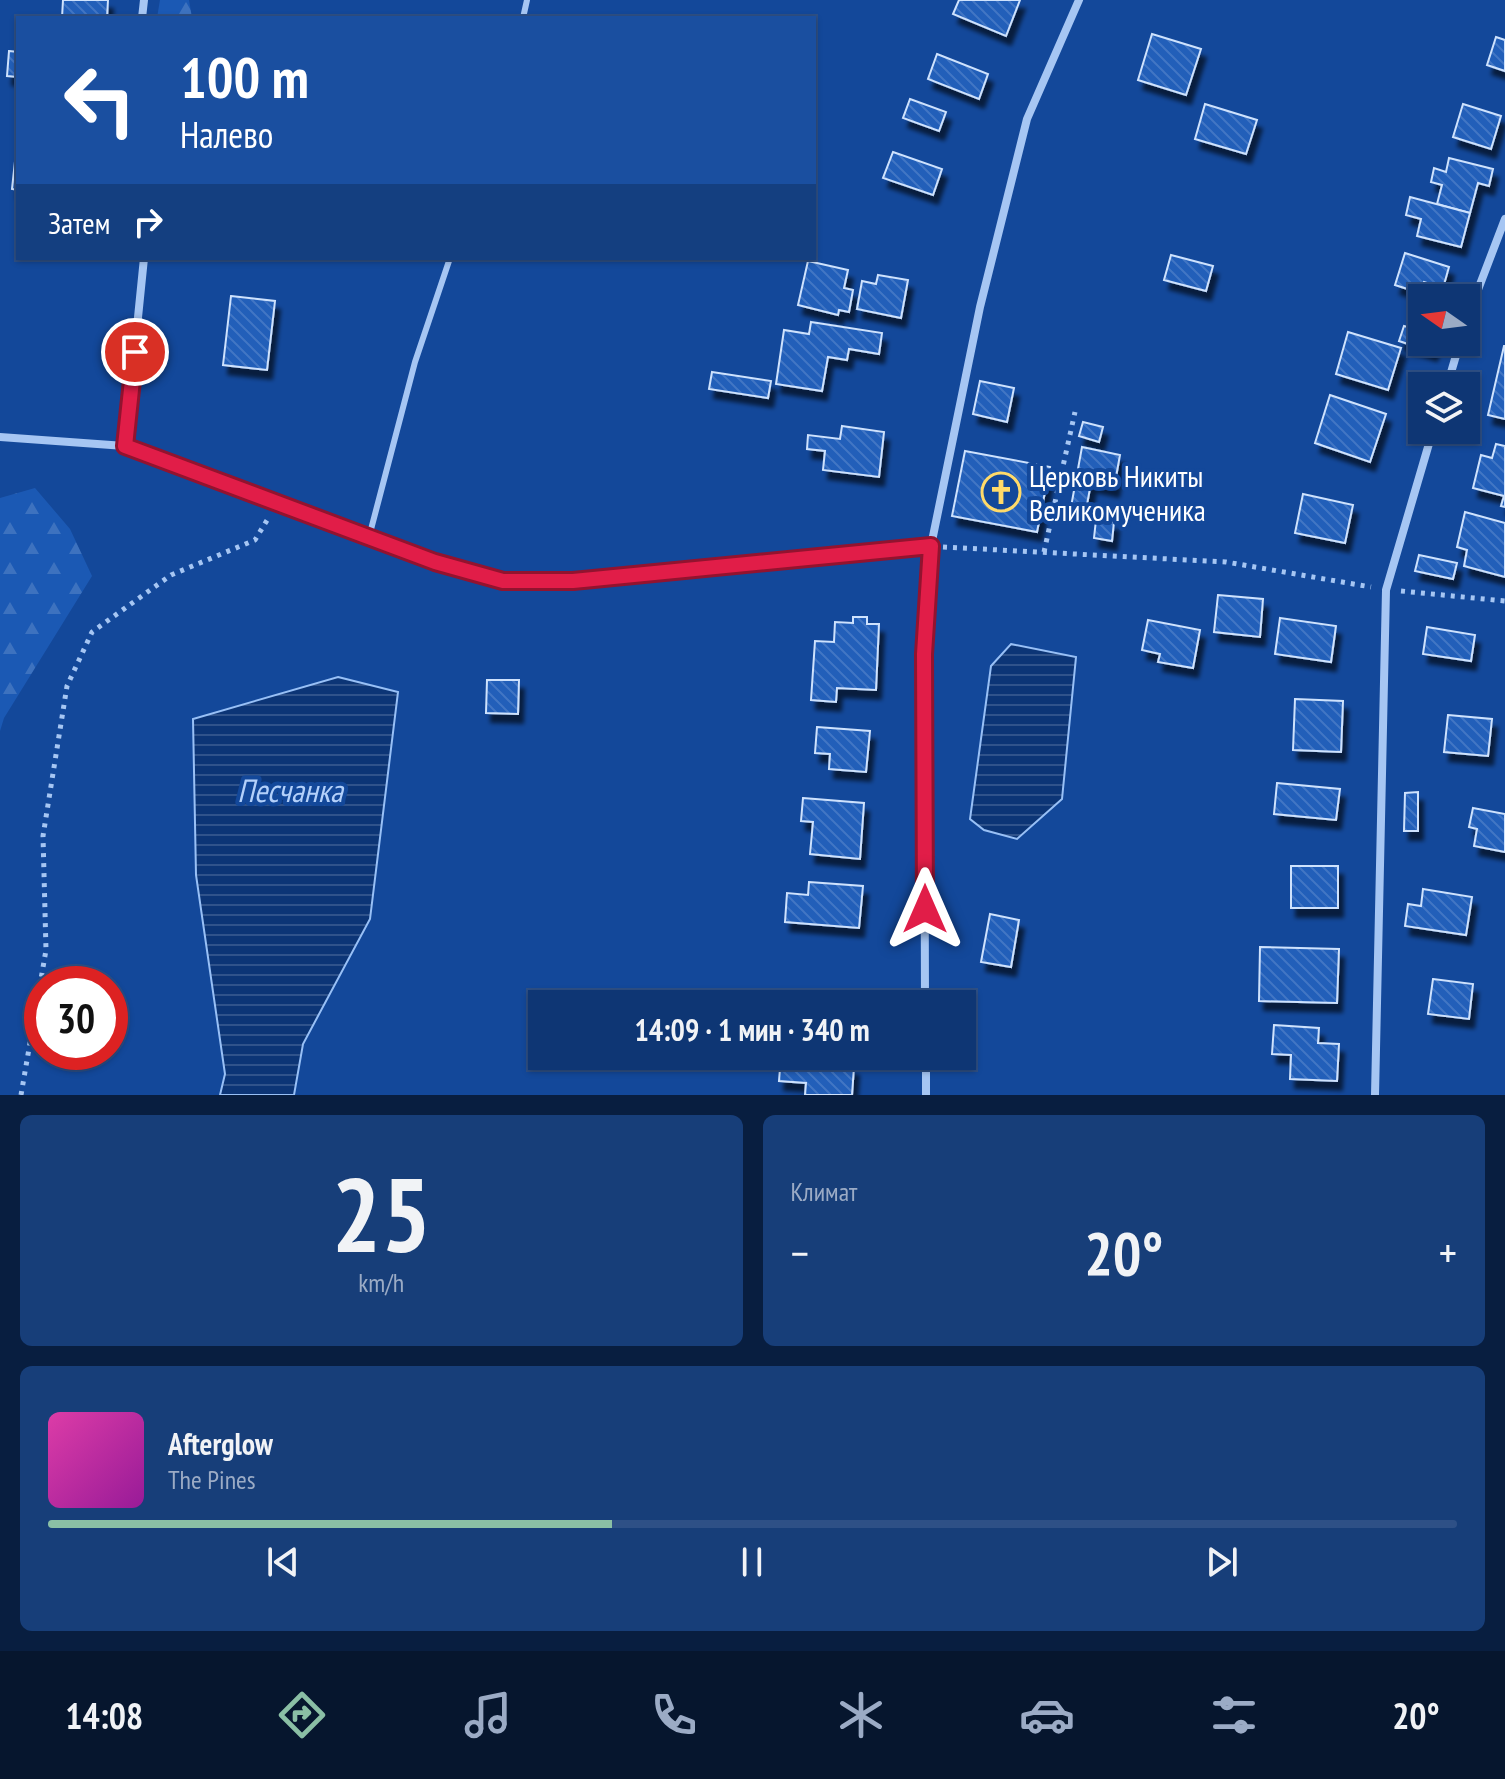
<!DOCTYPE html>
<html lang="ru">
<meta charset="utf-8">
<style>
body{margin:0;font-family:"PT Sans Narrow",sans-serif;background:#173e79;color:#f1f3f6;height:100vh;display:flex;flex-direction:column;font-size:30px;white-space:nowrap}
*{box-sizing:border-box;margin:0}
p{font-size:26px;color:#9babc5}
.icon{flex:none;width:44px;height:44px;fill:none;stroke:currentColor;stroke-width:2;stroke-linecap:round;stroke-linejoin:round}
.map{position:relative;height:1095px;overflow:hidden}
.panel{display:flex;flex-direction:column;gap:20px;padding:20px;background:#081e40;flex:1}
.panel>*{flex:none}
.banner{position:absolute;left:16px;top:16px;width:800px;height:244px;border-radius:0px;box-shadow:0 2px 6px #0004,0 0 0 2px #2e5086;background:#1a4fa0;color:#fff;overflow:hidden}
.needle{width:52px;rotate:284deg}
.controls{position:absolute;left:1408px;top:284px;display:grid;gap:16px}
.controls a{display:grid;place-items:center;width:72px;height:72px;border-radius:0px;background:#0e3674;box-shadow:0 2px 6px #0004,0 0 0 2px #2e5086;font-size:40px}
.speed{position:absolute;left:24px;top:966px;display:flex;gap:16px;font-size:40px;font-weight:700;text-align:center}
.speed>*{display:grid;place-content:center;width:104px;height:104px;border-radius:50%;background:#0e3674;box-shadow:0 2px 6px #0004,0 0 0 2px #2e5086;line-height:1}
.speed .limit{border:12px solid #d22;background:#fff;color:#111}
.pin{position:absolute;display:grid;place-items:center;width:68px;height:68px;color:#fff;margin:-34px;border:4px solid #fff;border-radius:50%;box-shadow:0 2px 8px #0007}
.me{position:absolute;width:88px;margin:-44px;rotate:0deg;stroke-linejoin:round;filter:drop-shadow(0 0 6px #0008)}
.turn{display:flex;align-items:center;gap:28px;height:168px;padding:0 32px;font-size:36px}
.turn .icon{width:104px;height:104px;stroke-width:2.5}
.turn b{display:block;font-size:56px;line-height:68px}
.then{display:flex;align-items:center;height:76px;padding:0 32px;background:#0003;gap:16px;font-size:30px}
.big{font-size:60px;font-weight:800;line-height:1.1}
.panel .widget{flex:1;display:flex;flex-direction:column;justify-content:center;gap:12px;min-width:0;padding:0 28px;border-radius:12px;background:#173e79}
.panel .dial{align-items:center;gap:0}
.dial b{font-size:104px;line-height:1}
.song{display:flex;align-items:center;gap:24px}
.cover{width:96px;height:96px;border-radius:12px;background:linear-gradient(135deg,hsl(320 70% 55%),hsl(300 70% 35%))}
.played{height:8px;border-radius:4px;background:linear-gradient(90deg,#8abfa5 40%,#2e5086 40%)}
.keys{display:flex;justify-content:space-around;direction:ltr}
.heat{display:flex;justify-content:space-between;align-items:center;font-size:44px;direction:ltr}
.panel .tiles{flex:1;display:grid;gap:20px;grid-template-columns:1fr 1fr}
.widget:last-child{grid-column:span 2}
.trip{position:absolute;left:528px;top:990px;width:448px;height:80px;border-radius:0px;background:#0e3674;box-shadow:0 2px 6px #0004,0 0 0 2px #2e5086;font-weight:800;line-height:80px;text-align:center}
.tab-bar{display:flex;height:128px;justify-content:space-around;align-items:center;background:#06162e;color:#9babc5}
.tab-bar .icon{width:56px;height:56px}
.tab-bar .active{color:#8abfa5}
.tab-bar b{font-size:36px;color:#f1f3f6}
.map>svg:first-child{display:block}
.forest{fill:url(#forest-firs)}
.water{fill:url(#water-rules);stroke:#98c0f6;stroke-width:2}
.building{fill:url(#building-back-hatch);stroke:#cee2fd;stroke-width:2;filter:url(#shadow)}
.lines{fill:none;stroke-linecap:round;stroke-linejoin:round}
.path{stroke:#a6c6f3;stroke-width:5;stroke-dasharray:4 6;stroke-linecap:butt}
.lane{stroke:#a6c6f3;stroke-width:6}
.street{stroke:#a6c6f3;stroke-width:8}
.route-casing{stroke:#92132f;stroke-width:20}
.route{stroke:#e11d48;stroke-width:14}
.labels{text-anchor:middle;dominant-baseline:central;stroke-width:8;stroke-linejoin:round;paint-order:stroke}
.poi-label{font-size:30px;fill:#fff;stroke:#13489a;text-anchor:start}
.water-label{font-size:32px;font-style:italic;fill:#b3d0fa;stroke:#13489a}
</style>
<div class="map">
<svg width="1505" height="1095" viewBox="0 0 1505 1095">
<defs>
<pattern id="forest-firs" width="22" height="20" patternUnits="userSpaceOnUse" patternTransform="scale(2)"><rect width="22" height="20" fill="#1b59b4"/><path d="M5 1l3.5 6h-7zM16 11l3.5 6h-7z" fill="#3d72bf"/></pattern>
<pattern id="water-rules" width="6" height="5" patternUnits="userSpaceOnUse" patternTransform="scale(2)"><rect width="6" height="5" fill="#0c3576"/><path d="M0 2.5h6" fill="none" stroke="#30538b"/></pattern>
<pattern id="building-back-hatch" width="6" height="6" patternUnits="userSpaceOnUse" patternTransform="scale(2)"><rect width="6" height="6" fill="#215eb9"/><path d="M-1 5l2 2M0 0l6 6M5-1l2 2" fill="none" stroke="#4276c4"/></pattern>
<filter id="shadow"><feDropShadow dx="5" dy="9" stdDeviation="2" flood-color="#0009"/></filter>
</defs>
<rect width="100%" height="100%" fill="#13489a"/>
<!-- forest -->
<g class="forest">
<path d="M160 0H189L192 18H157Z"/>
<path d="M35 488 70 529 92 576 4 718 0 731V498Z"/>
</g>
<!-- water -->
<g class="water">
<path d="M1011 644 1076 657 1062 799 1017 839 984 830 970 819 991 666Z"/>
<path d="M338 677 398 692 370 919 303 1044 294 1095H220L225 1074 196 875 193 719Z"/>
</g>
<!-- building -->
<g class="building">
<path d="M63 0H108L107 18H62Z"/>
<path d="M959 0H1020L1006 36 953 14Z"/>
<path d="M1152 34 1201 49 1186 95 1138 80Z"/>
<path d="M1496 37 1505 40V71L1487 65Z"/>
<path d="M9 51 18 52V77L7 76Z"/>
<path d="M937 54 988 74 979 99 928 79Z"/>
<path d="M910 99 946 112 939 131 903 118Z"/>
<path d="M1205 104 1257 120 1246 154 1195 139Z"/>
<path d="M1463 104 1501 116 1491 149 1453 137Z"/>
<path d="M16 152H18V190L12 189Z"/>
<path d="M893 152 942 169 933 195 883 178Z"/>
<path d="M1449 158 1493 169 1489 186 1478 183 1470 213 1437 204 1442 185 1431 182 1434 168 1446 172Z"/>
<path d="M1410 197 1470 213 1461 247 1417 236 1421 219 1406 215Z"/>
<path d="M1405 253 1449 267 1443 288 1424 282 1420 293 1395 285Z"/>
<path d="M1171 255 1213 266 1206 291 1164 280Z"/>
<path d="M808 261 848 270 844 288 853 290 849 312 839 310 838 315 798 305Z"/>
<path d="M878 275 908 280 901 318 857 309 862 281 876 284Z"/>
<path d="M231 296 275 301 267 370 223 365Z"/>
<path d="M1420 299 1422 300V324L1413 321Z"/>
<path d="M811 322 882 333 879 354 849 349 847 360 828 357 822 391 776 384 784 330 809 334Z"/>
<path d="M1404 326 1422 331V342H1435L1432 352 1399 341Z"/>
<path d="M1348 332 1401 348 1388 390 1336 374Z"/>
<path d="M1504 346H1505V419L1488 415Z"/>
<path d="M712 372 771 381 768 398 709 389Z"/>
<path d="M980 381 1014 388 1007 422 973 414Z"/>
<path d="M1330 395 1386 414 1370 462 1315 443Z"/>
<path d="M1083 422 1103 427 1099 442 1079 436Z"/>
<path d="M842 426 884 432 879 477 823 470 825 451 807 449 808 435 840 439Z"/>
<path d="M1496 444 1505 446V507L1501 506 1504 496 1473 488 1481 455 1492 458Z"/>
<path d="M1082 447 1120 455 1114 488 1091 483 1086 510 1071 507Z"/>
<path d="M965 451 1050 467 1037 532 952 516Z"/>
<path d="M1303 494 1353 505 1345 543 1295 533Z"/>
<path d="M1465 512 1505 523V577L1464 566 1467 550 1457 547Z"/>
<path d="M1096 520 1114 522 1112 541 1094 538Z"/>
<path d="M1419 555 1457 563 1453 579 1415 571Z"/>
<path d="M1218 595 1263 599 1260 637 1214 632Z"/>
<path d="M853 617H867V624H879L876 690 837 688 836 702 811 700 815 641 834 642 835 622 853 623Z"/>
<path d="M1280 618 1336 626 1331 662 1275 654Z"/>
<path d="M1148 620 1200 630 1193 668 1158 662 1160 654 1142 650Z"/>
<path d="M1427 627 1475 635 1471 661 1423 654Z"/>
<path d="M487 680H519L518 714 486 713Z"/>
<path d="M1295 699 1343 701 1341 752 1293 750Z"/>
<path d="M1448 715 1492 719 1488 756 1444 752Z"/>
<path d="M817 727 870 731 866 772 829 769 830 754 815 753Z"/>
<path d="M1277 783 1340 789 1336 820 1274 814Z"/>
<path d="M1418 792V831H1404L1405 793Z"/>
<path d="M803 798 864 803 860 859 810 854 813 822 801 821Z"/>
<path d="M1473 808 1505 814V852L1474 846 1477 829 1469 827Z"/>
<rect x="1291" y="866" width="47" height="42"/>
<path d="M809 882 863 886 859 928 785 922 787 893 808 895Z"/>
<path d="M1423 889 1472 897 1466 935 1405 926 1408 904 1421 906Z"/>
<path d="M990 914 1019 920 1011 967 981 962Z"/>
<path d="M1260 947 1339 949 1337 1003 1259 1001Z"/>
<path d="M1433 979 1473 984 1469 1019 1428 1014Z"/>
<path d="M810 989 845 993 844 1004H808Z"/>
<path d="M1274 1025 1319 1028 1318 1043 1339 1044 1337 1081 1290 1079 1291 1055 1272 1054Z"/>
<path d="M781 1056H808V1062L854 1067 852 1095H805L806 1083 779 1081Z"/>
</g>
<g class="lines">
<!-- path -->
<g class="path">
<path d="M943 547 1226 562 1371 587"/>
<path d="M1044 552 1075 412"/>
<path d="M1401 591 1505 601"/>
<path d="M21 1095 46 950 43 836 67 686 92 632 171 575 255 540 269 517"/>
</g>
<!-- lane -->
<g class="lane">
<path d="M523 18 527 0"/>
<path d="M369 537 415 362 450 258"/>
</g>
<!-- street -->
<g class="street">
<path d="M142 18 144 0"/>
<path d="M1466 321 1505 219"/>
<path d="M1447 386 1460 342"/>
<path d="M0 437 125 446 435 562 503 581H573L931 546"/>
<path d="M125 446 144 258"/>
<path d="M925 1004 924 654 931 546 980 307 1027 119 1079 0"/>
<path d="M926 1056V1095"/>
<path d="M1375 1095 1386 590 1433 430"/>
</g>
</g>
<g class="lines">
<!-- route casing -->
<g class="route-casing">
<path id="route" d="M135 352 125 446 435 562 503 581H573L931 546 924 654 925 909"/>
</g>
<!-- route -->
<use href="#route" class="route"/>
</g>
<!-- icons -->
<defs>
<g id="church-ring" transform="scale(2)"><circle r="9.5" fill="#13489a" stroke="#ffda69" stroke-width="1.5"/><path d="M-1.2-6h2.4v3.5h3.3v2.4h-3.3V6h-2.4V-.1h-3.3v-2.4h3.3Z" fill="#ffda69"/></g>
</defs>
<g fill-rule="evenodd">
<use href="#church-ring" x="1001" y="492"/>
</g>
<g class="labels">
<!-- poi labels -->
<g class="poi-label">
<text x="1029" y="475">Церковь Никиты<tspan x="1029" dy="34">Великомученика</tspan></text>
</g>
<!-- water labels -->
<g class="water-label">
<text x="290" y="790">Песчанка</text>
</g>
</g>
</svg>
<div class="controls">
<a><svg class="needle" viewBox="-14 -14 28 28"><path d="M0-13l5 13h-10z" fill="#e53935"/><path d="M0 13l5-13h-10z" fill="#9babc5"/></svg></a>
<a><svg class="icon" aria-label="layers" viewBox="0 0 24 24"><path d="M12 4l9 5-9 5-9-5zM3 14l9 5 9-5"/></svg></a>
</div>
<div class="speed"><div class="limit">30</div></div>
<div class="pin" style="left:135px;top:352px;background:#d93025"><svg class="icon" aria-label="arrive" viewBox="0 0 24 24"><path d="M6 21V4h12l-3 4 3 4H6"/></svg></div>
<svg class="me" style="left:925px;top:909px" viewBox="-20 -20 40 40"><path d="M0-17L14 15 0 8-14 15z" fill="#e11d48" stroke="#fff" stroke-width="4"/></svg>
<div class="trip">14:09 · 1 мин · 340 m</div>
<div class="banner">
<div class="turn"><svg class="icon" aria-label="left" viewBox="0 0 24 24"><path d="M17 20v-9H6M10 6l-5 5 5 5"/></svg><div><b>100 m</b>Налево</div></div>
<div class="then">Затем<svg class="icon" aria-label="right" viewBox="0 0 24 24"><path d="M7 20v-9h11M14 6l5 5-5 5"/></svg></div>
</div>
</div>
<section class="panel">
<div class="tiles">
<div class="widget dial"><b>25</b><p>km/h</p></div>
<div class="widget"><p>Климат</p>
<div class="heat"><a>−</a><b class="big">20°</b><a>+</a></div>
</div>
<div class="widget">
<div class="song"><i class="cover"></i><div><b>Afterglow</b><p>The Pines</p></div></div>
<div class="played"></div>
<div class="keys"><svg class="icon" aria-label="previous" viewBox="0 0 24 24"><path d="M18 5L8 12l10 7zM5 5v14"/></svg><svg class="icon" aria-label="pause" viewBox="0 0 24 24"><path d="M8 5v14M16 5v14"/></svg><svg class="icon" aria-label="next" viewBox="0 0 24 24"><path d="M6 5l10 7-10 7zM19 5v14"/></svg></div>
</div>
</div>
</section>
<nav class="tab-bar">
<b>14:08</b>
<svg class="icon active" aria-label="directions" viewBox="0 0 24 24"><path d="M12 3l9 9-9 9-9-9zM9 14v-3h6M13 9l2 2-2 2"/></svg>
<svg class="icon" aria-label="music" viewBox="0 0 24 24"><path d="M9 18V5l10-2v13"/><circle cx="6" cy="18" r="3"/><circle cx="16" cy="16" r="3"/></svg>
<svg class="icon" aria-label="phone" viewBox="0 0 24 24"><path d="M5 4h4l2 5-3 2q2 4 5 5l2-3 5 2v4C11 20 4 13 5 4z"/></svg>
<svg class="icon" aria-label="climate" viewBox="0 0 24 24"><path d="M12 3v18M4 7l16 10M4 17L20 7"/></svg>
<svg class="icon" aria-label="car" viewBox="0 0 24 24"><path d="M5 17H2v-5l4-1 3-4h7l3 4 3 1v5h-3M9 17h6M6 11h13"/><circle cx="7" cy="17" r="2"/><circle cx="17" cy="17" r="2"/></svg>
<svg class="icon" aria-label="filters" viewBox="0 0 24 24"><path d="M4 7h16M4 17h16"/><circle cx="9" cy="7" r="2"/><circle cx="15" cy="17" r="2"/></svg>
<b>20°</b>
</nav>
